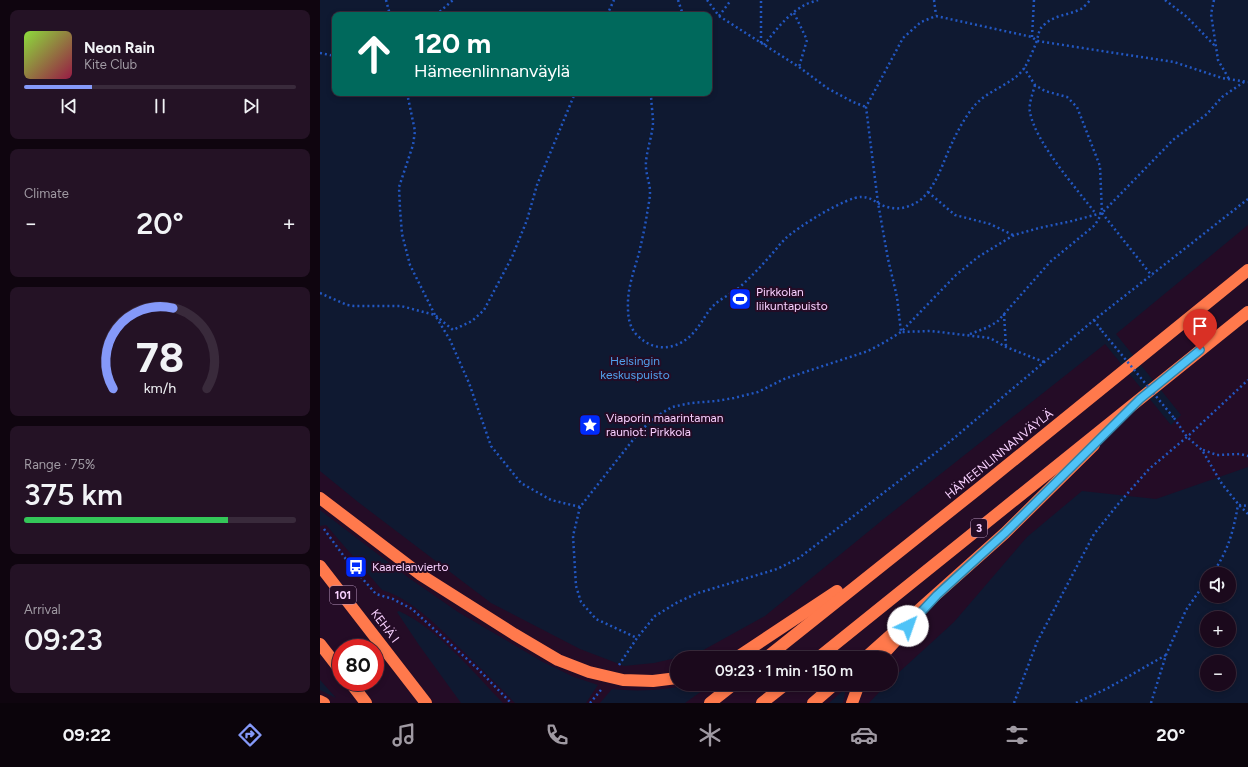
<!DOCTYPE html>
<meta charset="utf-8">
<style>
body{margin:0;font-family:Figtree,sans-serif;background:#241225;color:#f1f3f6;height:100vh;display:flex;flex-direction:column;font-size:15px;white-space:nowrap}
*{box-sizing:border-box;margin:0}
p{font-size:13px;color:#a09aa3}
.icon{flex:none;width:22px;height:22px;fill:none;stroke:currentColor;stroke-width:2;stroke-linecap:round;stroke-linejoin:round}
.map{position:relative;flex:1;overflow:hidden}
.sheet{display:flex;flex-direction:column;gap:10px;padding:10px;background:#0f050f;width:320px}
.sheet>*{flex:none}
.top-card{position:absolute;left:12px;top:12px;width:380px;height:84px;border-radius:8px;box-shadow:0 2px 6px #0003,0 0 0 1px #392a3b;background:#00695c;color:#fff;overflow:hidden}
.buttons{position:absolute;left:880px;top:567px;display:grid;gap:8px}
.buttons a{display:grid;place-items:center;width:36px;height:36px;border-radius:50%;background:#1b091c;box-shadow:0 2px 6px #0003,0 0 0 1px #392a3b;font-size:20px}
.speed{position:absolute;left:12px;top:639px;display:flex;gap:8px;font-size:20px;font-weight:700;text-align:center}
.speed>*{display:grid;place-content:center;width:52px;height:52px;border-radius:50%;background:#1b091c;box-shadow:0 2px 6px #0003,0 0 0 1px #392a3b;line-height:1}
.speed .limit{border:6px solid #d22;background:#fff;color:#111}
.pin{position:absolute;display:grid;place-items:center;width:34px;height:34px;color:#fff;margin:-41px -17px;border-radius:50% 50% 50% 0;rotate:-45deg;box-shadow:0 0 4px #0007}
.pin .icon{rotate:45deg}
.me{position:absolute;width:44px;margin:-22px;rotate:42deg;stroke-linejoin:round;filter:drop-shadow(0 0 3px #0008)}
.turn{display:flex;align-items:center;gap:14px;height:84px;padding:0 16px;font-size:18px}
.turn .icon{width:52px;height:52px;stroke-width:2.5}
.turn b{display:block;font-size:28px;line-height:34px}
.big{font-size:30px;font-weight:600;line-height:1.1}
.sheet .widget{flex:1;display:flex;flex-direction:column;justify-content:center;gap:6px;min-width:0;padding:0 14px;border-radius:8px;background:#241225}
.sheet .dial{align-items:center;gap:0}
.dial svg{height:104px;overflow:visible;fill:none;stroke:#392a3b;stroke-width:7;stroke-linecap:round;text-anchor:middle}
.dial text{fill:#f1f3f6;stroke:none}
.song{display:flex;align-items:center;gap:12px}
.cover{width:48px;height:48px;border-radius:6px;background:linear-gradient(135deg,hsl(90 70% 55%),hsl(340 70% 35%))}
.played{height:4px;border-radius:2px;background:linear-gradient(90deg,#8599f9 25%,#392a3b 25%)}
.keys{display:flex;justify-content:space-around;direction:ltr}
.heat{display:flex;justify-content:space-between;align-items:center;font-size:22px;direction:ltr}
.charge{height:6px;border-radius:3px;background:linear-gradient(90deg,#34c759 75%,#392a3b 0)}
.trip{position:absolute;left:350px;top:651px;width:228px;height:40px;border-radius:20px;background:#1b091c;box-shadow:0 2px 6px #0003,0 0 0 1px #392a3b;font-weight:600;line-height:40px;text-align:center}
.tab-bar{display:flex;height:64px;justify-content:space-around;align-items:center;background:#0b040b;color:#a09aa3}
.tab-bar .icon{width:28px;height:28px}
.tab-bar .current{color:#8599f9}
.tab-bar b{font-size:18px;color:#f1f3f6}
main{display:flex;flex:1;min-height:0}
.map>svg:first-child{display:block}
.green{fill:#0f1931;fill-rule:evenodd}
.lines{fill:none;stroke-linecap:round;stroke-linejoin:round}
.path{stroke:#2257c2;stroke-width:2.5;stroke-dasharray:2 3;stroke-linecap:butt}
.highway{stroke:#ff794c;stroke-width:12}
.path-bridge{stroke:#2257c2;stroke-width:2.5;stroke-dasharray:2 3;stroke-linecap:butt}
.route-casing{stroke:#337fa1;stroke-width:10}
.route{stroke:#4fc3f7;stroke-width:7}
.labels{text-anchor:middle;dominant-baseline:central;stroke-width:4;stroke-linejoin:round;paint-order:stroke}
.shield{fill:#240c26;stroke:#b896be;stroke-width:1}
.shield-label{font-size:11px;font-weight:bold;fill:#f8d1ff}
.poi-label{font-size:12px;fill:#f8d1ff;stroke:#240c26;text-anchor:start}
.park-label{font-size:12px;fill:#51a1ec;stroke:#240c26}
.street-label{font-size:12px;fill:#f8d1ff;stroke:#240c26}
</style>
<main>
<section class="sheet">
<div class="widget">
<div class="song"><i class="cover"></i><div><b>Neon Rain</b><p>Kite Club</p></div></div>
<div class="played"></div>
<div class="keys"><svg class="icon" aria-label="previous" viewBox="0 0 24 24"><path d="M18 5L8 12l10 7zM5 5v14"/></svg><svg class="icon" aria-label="pause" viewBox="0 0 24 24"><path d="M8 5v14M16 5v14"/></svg><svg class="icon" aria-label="next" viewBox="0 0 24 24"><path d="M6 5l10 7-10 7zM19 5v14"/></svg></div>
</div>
<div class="widget"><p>Climate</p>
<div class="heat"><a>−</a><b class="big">20°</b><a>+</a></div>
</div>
<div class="widget dial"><svg viewBox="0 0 100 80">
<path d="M14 69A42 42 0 1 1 86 69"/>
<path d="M14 69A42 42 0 0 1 60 7" stroke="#8599f9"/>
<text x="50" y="56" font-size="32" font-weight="700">78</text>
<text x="50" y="72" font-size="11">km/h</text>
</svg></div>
<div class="widget"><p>Range · 75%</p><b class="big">375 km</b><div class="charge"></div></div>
<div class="widget"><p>Arrival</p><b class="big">09:23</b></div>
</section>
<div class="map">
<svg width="928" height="703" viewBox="0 0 928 703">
<rect width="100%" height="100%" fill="#240c26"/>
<!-- green -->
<g class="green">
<path d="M0 0H928V225L796 334 861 415 851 425 785 344 565 518 445 616 378 653 334 663 304 666 294 662 260 649 171 603 38 502 0 471ZM15 15H389V93H15Z"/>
<path d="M928 467V703H549L567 684H571V680L576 675 634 622 707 537 762 491 836 499ZM887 574H909V596H887ZM887 618H909V640H887ZM887 662H909V684H887Z"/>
<path d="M0 510 89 578 138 612 223 662 254 677 278 685 266 703H195C178 685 160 668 143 651 119 628 94 600 62 590L6 525 0 526Z"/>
<path d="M79 611C118 629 153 672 183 703H141L99 645 77 612Z"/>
<path d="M0 680 1 681 16 698 0 690Z"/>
<path d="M374 684H385L386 688 365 703H280L292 689C320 692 346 690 374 684Z"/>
<path d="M526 688 523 703H509Z"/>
</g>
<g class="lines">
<!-- path -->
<g class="path">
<path d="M66 0 70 15"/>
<path d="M358 0 363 15"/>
<path d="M387 0 399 16 479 67 507 88 533 102 546 107"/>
<path d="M614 0 616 15"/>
<path d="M845 0 867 17 896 47"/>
<path d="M894 0 891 14 898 60 909 79"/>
<path d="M474 13 487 40 479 67"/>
<path d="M116 15 133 0"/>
<path d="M287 15 294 0"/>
<path d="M399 16 411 0"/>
<path d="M712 37 714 0"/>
<path d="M441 43V0"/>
<path d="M444 45C455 31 467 15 483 6 487 3 493 2 498 0"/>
<path d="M0 53 15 56"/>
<path d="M715 85C713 93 708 105 710 112 715 142 757 189 776 214"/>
<path d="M87 93 95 131 93 145 79 187 80 209 82 234 90 265 115 315 130 340 149 383 171 446 201 483 231 500 260 507 320 431 337 416 352 407 371 403 396 401 414 398 438 392 464 379 548 351 565 342 581 332 636 275 658 257 694 235 719 228 752 221 782 213 853 140 887 114 902 97 924 82"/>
<path d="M331 93C331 103 333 114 333 123 332 137 327 149 326 162 325 173 330 182 330 192 330 199 328 207 327 214 325 227 322 240 319 253 314 271 307 289 308 308 308 318 310 329 318 336 336 354 360 349 375 331 382 323 386 313 393 306 401 298 412 294 421 286 434 274 446 261 457 248 460 244 463 241 466 238 478 227 527 196 542 197 549 197 553 200 558 203 572 211 585 210 599 201 617 187 623 161 633 141 639 128 647 114 656 104 670 89 694 84 705 67 709 60 713 51 716 43 719 35 718 29 725 24 735 15 749 15 761 9 764 7 768 3 770 0"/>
<path d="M608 192 635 215 670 224 693 235"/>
<path d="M782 213 832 276"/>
<path d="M0 293 27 305 34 306H81L115 315 133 330 152 321 164 310 192 257 207 220 217 185 255 93"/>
<path d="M684 314 686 347"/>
<path d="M774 320 782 331"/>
<path d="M650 334 666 328 677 322 730 262 775 225 782 213 780 166 757 107 747 97 725 91 715 85 704 68"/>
<path d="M724 362 686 347 670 338 611 331 581 332 577 297 568 259 558 203 546 107 583 38 601 22 616 16 712 37 717 41 854 62 902 78 928 82"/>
<path d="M854 418 867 437 882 450 902 484 919 505 928 514"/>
<path d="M883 450 897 455 920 454 928 456"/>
<path d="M919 505 928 506"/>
<path d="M260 507 253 536 256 586 261 602 276 619 317 638"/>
<path d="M4 529 28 562 56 594 73 599 92 609 159 670 191 703"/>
<path d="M892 574C908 551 913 533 918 505"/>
<path d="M299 665 317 638 335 616 358 602 378 593 457 569 479 558 627 444 774 320 928 199"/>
<path d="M270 703 281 690"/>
<path d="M694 703 717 642 774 534 799 503 829 469 867 437 928 380"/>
<path d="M756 703 788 688 846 655"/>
<path d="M831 703 846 655 866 610 887 580"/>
</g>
<!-- highway -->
<g class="highway">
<path d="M0 498 101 575 194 634 238 660 269 672 303 680 333 681 357 678"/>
<path d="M0 566 106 703"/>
<path d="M0 644 21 671"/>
<path d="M416 658 517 591"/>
<path d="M446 658 658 489 928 270"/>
<path d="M498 658 928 312"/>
<path d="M545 658 685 533 774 445"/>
<path d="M560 658 579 637"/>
<path d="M30 682 46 703"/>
<path d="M0 701 4 703"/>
<path d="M390 703 414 684"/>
<path d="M442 703 466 684"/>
<path d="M493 703 515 684"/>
<path d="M532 703 539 684"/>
</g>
<!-- path-bridge -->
<path class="path-bridge" d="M782 331 854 418"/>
</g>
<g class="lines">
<!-- route casing -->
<g class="route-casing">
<path id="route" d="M588 626 617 595 685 533 820 399 880 350"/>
</g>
<!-- route -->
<use href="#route" class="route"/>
</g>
<!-- icons -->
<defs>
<g id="stadium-square" transform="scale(1.15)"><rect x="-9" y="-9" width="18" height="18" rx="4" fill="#002bfc" stroke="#240c26"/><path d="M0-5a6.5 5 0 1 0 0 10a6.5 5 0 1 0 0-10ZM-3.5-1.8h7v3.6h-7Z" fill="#fff"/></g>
<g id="sight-square" transform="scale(1.15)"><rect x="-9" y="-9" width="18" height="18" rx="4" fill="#002bfc" stroke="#240c26"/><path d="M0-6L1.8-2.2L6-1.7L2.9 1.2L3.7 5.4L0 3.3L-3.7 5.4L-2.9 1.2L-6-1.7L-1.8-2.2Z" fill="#fff"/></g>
<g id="bus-square" transform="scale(1.15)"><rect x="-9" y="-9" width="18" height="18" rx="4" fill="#002bfc" stroke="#240c26"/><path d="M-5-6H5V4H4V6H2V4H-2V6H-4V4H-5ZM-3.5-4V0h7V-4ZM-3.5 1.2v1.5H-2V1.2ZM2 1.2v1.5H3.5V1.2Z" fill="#fff"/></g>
</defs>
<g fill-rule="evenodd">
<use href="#stadium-square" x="420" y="299"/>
<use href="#sight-square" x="270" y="425"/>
<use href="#bus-square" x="36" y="567"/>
</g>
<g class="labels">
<!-- shield labels -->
<g class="shield">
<rect x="651" y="519" width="16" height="18" rx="3"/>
<rect x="10" y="586" width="26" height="18" rx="3"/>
</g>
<g class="shield-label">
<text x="659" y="528">3</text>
<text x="23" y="595">101</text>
</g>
<!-- poi labels -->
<g class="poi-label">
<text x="436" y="292">Pirkkolan<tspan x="436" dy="14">liikuntapuisto</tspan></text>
<text x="286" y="418">Viaporin maarintaman<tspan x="286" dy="14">rauniot: Pirkkola</tspan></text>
<text x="52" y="567">Kaarelanvierto</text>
</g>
<!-- park labels -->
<g class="park-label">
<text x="315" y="361">Helsingin<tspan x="315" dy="14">keskuspuisto</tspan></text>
</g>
<!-- street labels -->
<g class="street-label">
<text transform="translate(679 454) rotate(-39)">HÄMEENLINNANVÄYLÄ</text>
<text transform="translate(65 626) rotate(53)">KEHÄ I</text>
</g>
</g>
</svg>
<div class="buttons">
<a><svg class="icon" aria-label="sound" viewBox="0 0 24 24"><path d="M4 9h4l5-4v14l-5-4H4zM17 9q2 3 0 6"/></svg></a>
<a>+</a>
<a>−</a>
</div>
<div class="speed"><div class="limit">80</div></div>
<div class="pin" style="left:880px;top:350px;background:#d93025"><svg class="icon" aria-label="arrive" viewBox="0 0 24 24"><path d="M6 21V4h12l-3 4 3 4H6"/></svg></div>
<svg class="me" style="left:588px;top:626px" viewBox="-20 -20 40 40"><circle r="19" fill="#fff"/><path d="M0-13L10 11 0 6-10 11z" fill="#4fc3f7"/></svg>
<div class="trip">09:23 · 1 min · 150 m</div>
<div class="top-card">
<div class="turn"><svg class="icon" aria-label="ahead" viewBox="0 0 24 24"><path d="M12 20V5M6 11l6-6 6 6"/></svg><div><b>120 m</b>Hämeenlinnanväylä</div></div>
</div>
</div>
</main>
<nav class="tab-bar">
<b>09:22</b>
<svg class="icon current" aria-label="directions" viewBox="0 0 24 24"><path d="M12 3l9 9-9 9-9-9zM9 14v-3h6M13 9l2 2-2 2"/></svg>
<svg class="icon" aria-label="music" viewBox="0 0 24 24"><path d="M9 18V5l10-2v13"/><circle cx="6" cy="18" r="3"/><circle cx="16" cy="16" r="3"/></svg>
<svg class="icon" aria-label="phone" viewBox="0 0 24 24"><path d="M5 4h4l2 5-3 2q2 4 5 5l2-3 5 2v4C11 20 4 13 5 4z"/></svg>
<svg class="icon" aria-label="climate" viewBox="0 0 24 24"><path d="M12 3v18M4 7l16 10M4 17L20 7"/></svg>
<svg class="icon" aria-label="car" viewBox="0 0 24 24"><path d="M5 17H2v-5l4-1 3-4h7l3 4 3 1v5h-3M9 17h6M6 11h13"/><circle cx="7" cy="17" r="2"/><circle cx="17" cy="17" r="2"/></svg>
<svg class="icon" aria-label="filters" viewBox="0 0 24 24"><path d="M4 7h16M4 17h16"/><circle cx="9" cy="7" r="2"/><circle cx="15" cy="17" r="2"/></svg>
<b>20°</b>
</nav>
